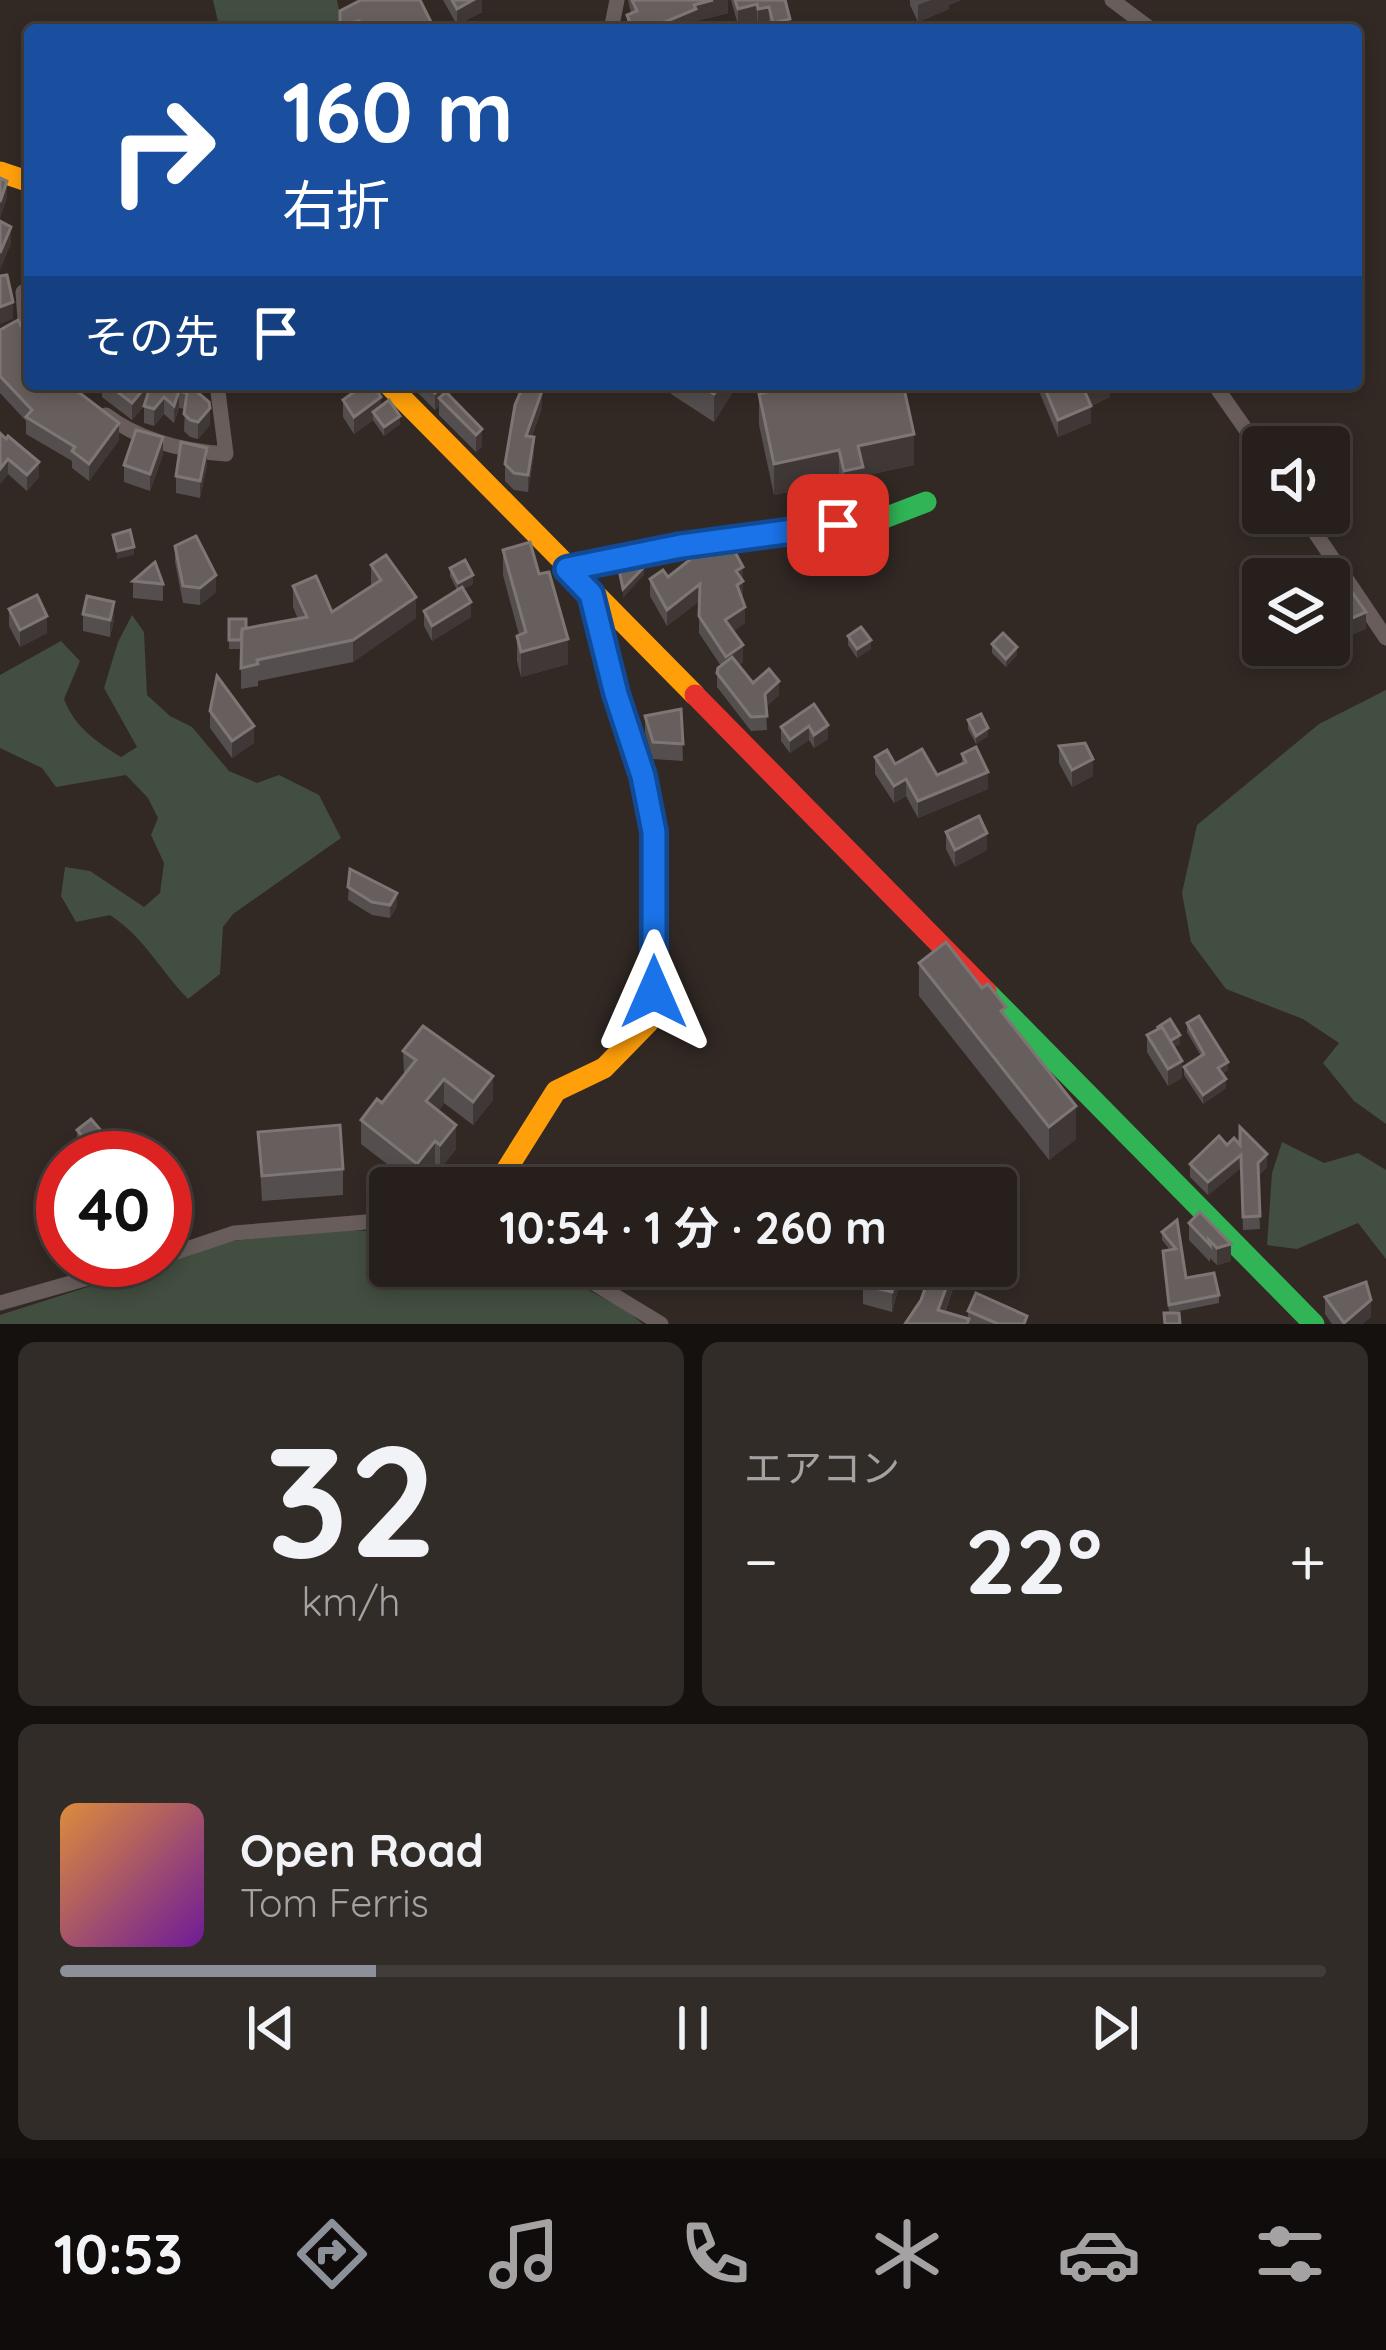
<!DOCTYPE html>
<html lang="ja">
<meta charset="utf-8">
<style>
body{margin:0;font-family:Quicksand,"Noto Sans JP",sans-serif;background:#322c28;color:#f1f3f6;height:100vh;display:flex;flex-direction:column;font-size:45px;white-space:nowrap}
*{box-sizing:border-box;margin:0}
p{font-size:39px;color:#a4a2a3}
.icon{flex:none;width:66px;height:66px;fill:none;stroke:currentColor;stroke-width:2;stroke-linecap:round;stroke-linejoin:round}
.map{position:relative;height:1324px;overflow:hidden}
.side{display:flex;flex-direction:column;gap:18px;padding:18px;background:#15110f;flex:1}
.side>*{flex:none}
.hud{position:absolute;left:24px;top:24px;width:1338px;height:366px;border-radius:12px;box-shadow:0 6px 18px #0003,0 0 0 3px #423d3a;background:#1a4fa0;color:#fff;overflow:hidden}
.fabs{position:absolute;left:1242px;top:426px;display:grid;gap:24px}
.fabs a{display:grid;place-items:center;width:108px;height:108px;border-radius:12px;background:#261f1b;box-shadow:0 6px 18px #0003,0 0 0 3px #423d3a;font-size:60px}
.speed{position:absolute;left:36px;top:1131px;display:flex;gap:24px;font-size:60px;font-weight:700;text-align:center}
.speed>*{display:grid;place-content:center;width:156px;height:156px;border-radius:50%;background:#261f1b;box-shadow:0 6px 18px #0003,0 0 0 3px #423d3a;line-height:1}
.speed .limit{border:18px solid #d22;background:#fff;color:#111}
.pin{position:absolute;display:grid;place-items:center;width:102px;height:102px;color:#fff;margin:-51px;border-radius:24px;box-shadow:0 6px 18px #0006}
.me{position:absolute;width:132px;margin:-66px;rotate:0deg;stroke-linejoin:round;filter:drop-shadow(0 0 9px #0008)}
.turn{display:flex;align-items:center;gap:42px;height:252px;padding:0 60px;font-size:54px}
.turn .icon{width:156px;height:156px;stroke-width:2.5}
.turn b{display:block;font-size:84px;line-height:102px}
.then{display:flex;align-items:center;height:114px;padding:0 60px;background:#0003;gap:24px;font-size:45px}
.big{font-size:90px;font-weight:700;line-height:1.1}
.side .card{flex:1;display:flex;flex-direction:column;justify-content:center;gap:18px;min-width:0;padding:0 42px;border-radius:18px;background:#322c28}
.side .dial{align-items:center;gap:0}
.dial b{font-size:156px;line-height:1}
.song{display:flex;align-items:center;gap:36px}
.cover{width:144px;height:144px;border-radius:18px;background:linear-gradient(135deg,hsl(30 70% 55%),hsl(280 70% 35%))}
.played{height:12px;border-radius:6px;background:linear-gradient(90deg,#8c9099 25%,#423d3a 25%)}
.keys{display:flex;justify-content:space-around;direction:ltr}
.heat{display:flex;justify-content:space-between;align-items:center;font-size:66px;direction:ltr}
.side .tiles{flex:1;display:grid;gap:18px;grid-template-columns:1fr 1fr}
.card:last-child{grid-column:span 2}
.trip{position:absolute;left:369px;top:1167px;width:648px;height:120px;border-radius:12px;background:#261f1b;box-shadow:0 6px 18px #0003,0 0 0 3px #423d3a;font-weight:700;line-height:120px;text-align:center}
.menu{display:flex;height:192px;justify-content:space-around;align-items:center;background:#0f0c0b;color:#a4a2a3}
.menu .icon{width:84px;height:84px}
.menu .active{color:#8c9099}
.menu b{font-size:54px;color:#f1f3f6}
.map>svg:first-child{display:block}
.green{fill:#424e40}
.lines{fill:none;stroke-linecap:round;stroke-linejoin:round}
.street{stroke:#685d5a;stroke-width:15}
.fast{stroke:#30b455;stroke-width:21}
.slow{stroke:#ff9f0a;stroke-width:21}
.jam{stroke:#e5322d;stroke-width:21}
.wall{fill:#554e4e}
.shaded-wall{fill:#403836}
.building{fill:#675f5e;stroke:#7e7674;stroke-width:3}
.route-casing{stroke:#114b97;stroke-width:30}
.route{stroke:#1a73e8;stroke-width:21}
</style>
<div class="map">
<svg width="1386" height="1324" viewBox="0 0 1386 1324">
<rect width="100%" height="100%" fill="#322924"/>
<!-- green -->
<g class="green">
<path d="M213 0H337L343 30H220Z"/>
<path d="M132 615 144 632 147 695 170 716 192 727 229 771 257 783 279 775 319 795 341 838 233 914 223 927 220 974 188 999C159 969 145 938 110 915L76 922 61 896 65 867 90 871 144 907 160 893 164 863 151 835 158 818 148 798 126 775 56 787 42 768 0 748V675L61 641 80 661 64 699C75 727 95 741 121 757L137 747 104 688 118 642Z"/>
<path d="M1386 690V1124L1354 1101 1323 1063 1339 1043 1303 1019 1226 989 1191 942 1182 893 1197 825 1319 724Z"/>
<path d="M1282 1142 1324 1163 1358 1153 1386 1170V1259L1358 1223 1297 1249 1267 1245 1272 1173Z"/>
<path d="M343 1229 390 1233V1266H543L626 1310 643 1324H0V1315L232 1241Z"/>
</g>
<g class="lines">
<!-- street -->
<g class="street">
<path d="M1112 0 1152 30"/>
<path d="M611 30 617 0"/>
<path d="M30 292H23L25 319 30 329"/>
<path d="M1214 384 1263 454"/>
<path d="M106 415C139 440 184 451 226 454L217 384"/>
<path d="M1302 513 1386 638"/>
<path d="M165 1256 234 1233 390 1220"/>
<path d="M566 1266 661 1324"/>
<path d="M0 1303 152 1260"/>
</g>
<!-- fast -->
<g class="fast">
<path d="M567 569 681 546 874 522 926 502"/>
<path d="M591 595 616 694 644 781"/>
<path d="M986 991 1314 1324"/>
</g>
<!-- slow -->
<g class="slow">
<path d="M0 172 30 182"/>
<path d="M388 384 695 695"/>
<path d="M495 1188 556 1091 604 1068 648 1023 654 992V832L644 781"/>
</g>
<!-- jam -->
<path class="jam" d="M695 695 986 991"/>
</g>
<!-- wall -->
<g class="wall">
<path d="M443 0H482V12L457 25Z"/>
<path d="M628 0H728V13L696 21V26L687 30H627V15L631 13Z"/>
<path d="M731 0H787L790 30H771L769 22 758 25 757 20 738 25Z"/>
<path d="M910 0H961L949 5V9L918 22 910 5Z"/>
<path d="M0 330 30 384 119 440 89 481 72 468V461L26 434V421L0 393Z"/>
<path d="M102 384H188L210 425 198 439 190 437 184 431 185 409 179 408 174 423 164 414 154 426 144 423V406L132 420 102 397Z"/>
<path d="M415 384H455V390L449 395 482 429V446L476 452 439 415V405L435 410 415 390Z"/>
<path d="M671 384H738L714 422 671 394Z"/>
<path d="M749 384H784L780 389 914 465 863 476V499L844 503 839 481 774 495 759 425V394L763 393Z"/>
<path d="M1036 384H1110V397L1091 406V423L1058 437Z"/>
<path d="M343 400 381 406 400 424 384 436 373 420 354 434 343 417Z"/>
<path d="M542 408 532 436 534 454 528 492 514 490 505 481V464Z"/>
<path d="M0 433 39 477 27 491 8 474 0 484Z"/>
<path d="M163 454 150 491 124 482V465Z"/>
<path d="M207 465 200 498 176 493V476Z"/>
<path d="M845 530 881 556 853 567 845 547Z"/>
<path d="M175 546 216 592 200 605 183 603 175 562Z"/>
<path d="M699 548 743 567 742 598 745 623 733 631 743 662 739 665 753 683 779 695 766 707 767 730 751 731 717 687V673L721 666 699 633V601L667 626 650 596V579L668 577 699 553Z"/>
<path d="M503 550 568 664 521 677 517 661V636L519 635 503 575Z"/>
<path d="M371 565 416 618 353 662 258 681V686L241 689V649H229V619L246 628 298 619 293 607V586L332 612 371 587Z"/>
<path d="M450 568 473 584 463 589 471 617 432 641 424 626V611L457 590 450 576Z"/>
<path d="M133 581 163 584V601L133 598Z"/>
<path d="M9 609 47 633 20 647 9 626Z"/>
<path d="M83 614 114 619 110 637 83 631Z"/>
<path d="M848 636 871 649 857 658 848 645Z"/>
<path d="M992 644 1017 655 1006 667 992 653Z"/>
<path d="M814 704 828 739 814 748 809 740 790 753 781 741V727Z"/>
<path d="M681 709 683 761 653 759 645 733V716Z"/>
<path d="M210 711 254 743 232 758 210 728Z"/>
<path d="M968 720 988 736 976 744 968 729Z"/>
<path d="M1059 746 1093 776 1072 787 1059 763Z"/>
<path d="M962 754 988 789 918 818 906 796 894 803 875 774V757L937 775 962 764Z"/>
<path d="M946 832 987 850 955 867 946 849Z"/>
<path d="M350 869 397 906 390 918 372 915 348 900Z"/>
<path d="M919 963 1006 1018 1076 1139 1049 1160 919 996Z"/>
<path d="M1187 1023 1228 1070 1222 1074 1226 1088 1203 1104 1184 1075V1067L1201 1056 1187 1032Z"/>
<path d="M1147 1035 1180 1044 1174 1047 1182 1078 1168 1086 1147 1052Z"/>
<path d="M403 1051 493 1100 473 1125 444 1103 438 1111 456 1149 440 1169 435 1165 417 1187 361 1144V1120L382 1103 404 1075Z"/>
<path d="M77 1130 110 1158H80V1151L77 1147Z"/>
<path d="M258 1132 343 1169V1195L262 1201Z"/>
<path d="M1190 1164 1267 1167 1258 1176 1260 1229 1243 1230 1241 1168 1208 1195 1190 1177Z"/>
<path d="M1177 1220 1186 1278 1219 1295V1303L1169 1313 1163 1251 1170 1250 1162 1240V1232Z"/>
<path d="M1189 1223 1231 1261 1217 1265 1210 1258V1262L1189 1240Z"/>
<path d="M838 1266H961L945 1312 968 1319V1311L1027 1324H905L921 1300 928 1281 903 1272 892 1312 863 1304V1285L838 1276Z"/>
<path d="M1325 1297 1371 1317 1362 1324H1332L1325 1314Z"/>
</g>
<!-- shaded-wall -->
<g class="shaded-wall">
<path d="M473 0H482V12L457 25V9Z"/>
<path d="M713 0H728V13L696 21V26L687 30H646L694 5Z"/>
<path d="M931 0H961L949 5V9L918 22V5Z"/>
<path d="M757 4V20L738 25V9Z"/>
<path d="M769 7V22L758 25V9Z"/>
<path d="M790 19V30H773V23Z"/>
<path d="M359 21V30H340V25Z"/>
<path d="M431 22V30H414Z"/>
<path d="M7 181V198L0 219V202Z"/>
<path d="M11 227V244L0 270V253Z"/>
<path d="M13 302V319L0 324V307Z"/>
<path d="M148 384H154V394L132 420V403Z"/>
<path d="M179 384H187L179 393V408L174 423V406Z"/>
<path d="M443 384H455V390L443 401 439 398V405L435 410V393Z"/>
<path d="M721 384H738L714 422V394Z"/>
<path d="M1102 384H1110V397L1085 408 1091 406V423L1058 437V420L1085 392Z"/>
<path d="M542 391V408L526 453V436Z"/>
<path d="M164 397V414L154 426V409Z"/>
<path d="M381 397V414L373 412V420L354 434V417Z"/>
<path d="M210 408V425L198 439V422Z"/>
<path d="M400 416V424L384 436V427Z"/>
<path d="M119 423V440L89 481V464Z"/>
<path d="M482 429V446L476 452V435Z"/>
<path d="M914 434V465L863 476V499L844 503V471L858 446Z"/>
<path d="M163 437V454L150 491V474Z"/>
<path d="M534 437V454L528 492V475Z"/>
<path d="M207 448V465L200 498V481Z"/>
<path d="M839 450V481L774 495V464Z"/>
<path d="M8 459V474L0 484V469Z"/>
<path d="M39 462V477L27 491V475Z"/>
<path d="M881 539V556L853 567V550Z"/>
<path d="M134 547V555L117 559V551Z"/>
<path d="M644 567V575L623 598V589Z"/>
<path d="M743 567V597L737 602 736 571Z"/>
<path d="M216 575V592L200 605V588Z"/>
<path d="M473 575V584L458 591V583Z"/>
<path d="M700 584V601L667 626V610Z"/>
<path d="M416 597V618L353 662V640Z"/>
<path d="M114 602V619L110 637V620Z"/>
<path d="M471 602V617L432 641V626Z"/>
<path d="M745 607V623L725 637V620Z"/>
<path d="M1366 612V629L1322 648V645H1329V628Z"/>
<path d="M47 616V633L20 647V630Z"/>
<path d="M568 639V664L521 677V652Z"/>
<path d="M871 640V649L857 658V649Z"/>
<path d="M743 645V662L726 674V657Z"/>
<path d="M1017 647V655L1006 667V659Z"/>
<path d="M779 681V695L765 708V694Z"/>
<path d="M828 725V739L814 748V735Z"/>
<path d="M254 726V743L232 758V741Z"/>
<path d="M809 726V740L790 753V740Z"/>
<path d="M988 728V736L976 744V736Z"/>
<path d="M1093 759V776L1072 787V770Z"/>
<path d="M988 772V789L918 818V801Z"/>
<path d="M906 779V796L894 803V786Z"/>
<path d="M987 833V850L955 867V850Z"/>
<path d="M397 893V906L390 918V905Z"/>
<path d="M1180 1035V1044L1167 1051V1043Z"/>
<path d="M1182 1061V1078L1168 1086V1069Z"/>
<path d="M1228 1062V1070L1218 1076V1068Z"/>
<path d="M493 1076V1100L473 1125V1102Z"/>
<path d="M444 1079V1103L426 1125V1101Z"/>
<path d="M1226 1079V1088L1203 1104V1095Z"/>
<path d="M1076 1106V1139L1049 1160V1127Z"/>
<path d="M456 1125V1149L440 1169V1145Z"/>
<path d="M110 1141V1158H93V1156Z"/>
<path d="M435 1141V1165L417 1187V1164Z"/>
<path d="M1267 1154V1167L1258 1176V1163Z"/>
<path d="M1241 1155V1168L1208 1195V1182Z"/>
<path d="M1231 1244V1261L1217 1265V1248Z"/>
<path d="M899 1266H903V1272L892 1312V1292Z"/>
<path d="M954 1266H961L940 1324 938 1310Z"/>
<path d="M1371 1300V1317L1362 1324H1344Z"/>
</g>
<!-- building -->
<g class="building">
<path d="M361 0H420L431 22 414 30H359V21L340 25V11Z"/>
<path d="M452 0H473L457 9Z"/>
<path d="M632 0H713L694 5 696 9 646 30H633L627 15 637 11Z"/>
<path d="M735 0H785L790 19 773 23 769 7 758 9 757 4 738 9Z"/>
<path d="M0 178 7 181 0 202Z"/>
<path d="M0 221 11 227 0 253Z"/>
<path d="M7 275 13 302 0 307V276Z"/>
<path d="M18 320 30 342V384H68L119 423 89 464 72 451 75 447 26 417 32 410 0 376V330Z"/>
<path d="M107 384H148L132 403Z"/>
<path d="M151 384H188L209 402 210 408 198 422 190 420 184 414 187 393 179 391 174 406 164 397 154 409 144 406Z"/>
<path d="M365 384H372L381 397 354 417 343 400Z"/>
<path d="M426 384H443L435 393Z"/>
<path d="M524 384 542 391 526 436 534 437 528 475 514 473 505 464 515 405Z"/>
<path d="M698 384H721L714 394Z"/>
<path d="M803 384H903L914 434 858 446 863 467 844 471 839 450 774 464 759 394Z"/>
<path d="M1043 384H1102L1085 392 1091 406 1058 420Z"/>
<path d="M446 392 482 429 476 435 439 398Z"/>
<path d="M389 400 400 416 384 427 373 412Z"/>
<path d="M136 430 163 437 150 474 124 465Z"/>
<path d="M0 433 6 439 8 436 39 462 27 475 8 459 0 469Z"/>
<path d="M181 442 207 448 200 481 176 476Z"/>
<path d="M873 520 881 539 853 550 845 530Z"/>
<path d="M130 530 134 547 117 551 113 535Z"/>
<path d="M196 536 216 575 200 588 183 586 175 546Z"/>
<path d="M728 539 743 567 736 571 743 581 737 585 745 607 725 620 743 645 726 657 699 616 700 584 667 610 650 579 663 570 668 577 701 551 699 548Z"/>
<path d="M530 542 539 574 549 572 568 639 521 652 517 636 526 632 503 550Z"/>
<path d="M386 555 416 597 353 640 257 660 258 664 241 668 242 629 307 617 293 586 316 576 332 612 381 580 371 565Z"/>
<path d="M465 560 473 575 458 583 450 568Z"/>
<path d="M643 560 644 567 623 589 618 565Z"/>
<path d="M155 562 163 584 133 581Z"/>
<path d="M1347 585 1366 612 1329 628V595Z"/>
<path d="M462 587 471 602 432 626 424 611Z"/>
<path d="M37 595 47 616 20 630 9 609Z"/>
<path d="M87 596 114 602 110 620 83 614Z"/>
<path d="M229 619H246V628L242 629 241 640H229Z"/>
<path d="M861 627 871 640 857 649 848 636Z"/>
<path d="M1003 633 1017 647 1006 659 992 644Z"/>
<path d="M732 657 753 683 769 669 779 681 765 694 767 716 751 717 717 673 718 668Z"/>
<path d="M217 676 254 726 232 741 210 711Z"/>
<path d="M814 704 828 725 814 735 809 726 790 740 781 727Z"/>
<path d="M681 709 683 744 653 742 645 716Z"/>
<path d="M981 714 988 728 976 736 968 720Z"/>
<path d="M1085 743 1093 759 1072 770 1059 746Z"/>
<path d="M976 747 988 772 918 801 906 779 894 786 875 757 887 750 895 764 922 749 937 775 966 762 962 754Z"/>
<path d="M979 816 987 833 955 850 946 832Z"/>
<path d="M350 869 397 893 390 905 372 902 348 887Z"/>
<path d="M946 942 982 988 988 984 1006 1007 1001 1011 1076 1106 1049 1127 919 963Z"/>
<path d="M1199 1016 1228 1062 1218 1068 1226 1079 1203 1095 1184 1067 1204 1054 1187 1023Z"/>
<path d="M1170 1019 1180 1035 1170 1041 1162 1027 1159 1028 1158 1027Z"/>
<path d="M423 1026 493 1076 473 1102 444 1079 426 1101 456 1125 440 1145 435 1141 417 1164 361 1120 377 1099 382 1103 416 1060 403 1051Z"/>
<path d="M1162 1027 1182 1061 1168 1069 1147 1035Z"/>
<path d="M91 1119 110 1141 93 1156 80 1142 84 1138 77 1130Z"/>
<path d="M340 1125 343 1169 262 1176 258 1132Z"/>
<path d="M1240 1127 1267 1154 1258 1163 1260 1216 1243 1217 1241 1155 1208 1182 1190 1164 1219 1136 1227 1145 1234 1138 1240 1145Z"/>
<path d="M864 1183 884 1188H863Z"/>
<path d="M1200 1212 1231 1244 1217 1248 1209 1240 1210 1245 1189 1223Z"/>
<path d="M1177 1220 1186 1278 1214 1273 1219 1295 1169 1305 1163 1251 1176 1249 1162 1232Z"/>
<path d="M866 1266H899L892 1292 863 1285 868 1267Z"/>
<path d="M933 1266H954L938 1310 969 1319 967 1324H905L921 1300Z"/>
<path d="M1366 1282 1371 1300 1344 1323 1325 1297Z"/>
<path d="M976 1293 1027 1316 1024 1324H998L968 1311Z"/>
<path d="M1164 1313H1179L1180 1324H1165Z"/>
</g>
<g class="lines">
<!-- route casing -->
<g class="route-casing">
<path id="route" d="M654 992V832L643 776 616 694 591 594 567 569 681 546 838 525"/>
</g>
<!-- route -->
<use href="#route" class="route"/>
</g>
</svg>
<div class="fabs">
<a><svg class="icon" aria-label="sound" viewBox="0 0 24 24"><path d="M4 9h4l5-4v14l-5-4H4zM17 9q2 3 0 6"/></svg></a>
<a><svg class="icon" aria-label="layers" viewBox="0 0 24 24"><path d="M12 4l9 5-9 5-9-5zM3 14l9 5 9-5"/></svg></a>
</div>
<div class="speed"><div class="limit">40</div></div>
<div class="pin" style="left:838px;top:525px;background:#d93025"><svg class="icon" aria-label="arrive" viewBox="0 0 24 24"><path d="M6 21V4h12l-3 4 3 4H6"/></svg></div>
<svg class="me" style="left:654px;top:992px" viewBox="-20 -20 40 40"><path d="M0-17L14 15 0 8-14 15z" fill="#1a73e8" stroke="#fff" stroke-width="4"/></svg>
<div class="trip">10:54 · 1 分 · 260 m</div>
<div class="hud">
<div class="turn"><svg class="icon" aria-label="right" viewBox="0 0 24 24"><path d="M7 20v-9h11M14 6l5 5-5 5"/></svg><div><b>160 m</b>右折</div></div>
<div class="then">その先<svg class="icon" aria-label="arrive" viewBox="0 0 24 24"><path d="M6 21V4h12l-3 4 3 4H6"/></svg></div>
</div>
</div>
<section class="side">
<div class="tiles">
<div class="card dial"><b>32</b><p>km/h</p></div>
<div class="card"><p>エアコン</p>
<div class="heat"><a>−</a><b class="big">22°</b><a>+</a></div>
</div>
<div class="card">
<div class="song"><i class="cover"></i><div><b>Open Road</b><p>Tom Ferris</p></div></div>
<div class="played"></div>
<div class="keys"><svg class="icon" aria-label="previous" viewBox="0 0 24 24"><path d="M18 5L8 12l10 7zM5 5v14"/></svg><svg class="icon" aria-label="pause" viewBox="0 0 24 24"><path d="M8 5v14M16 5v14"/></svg><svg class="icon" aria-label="next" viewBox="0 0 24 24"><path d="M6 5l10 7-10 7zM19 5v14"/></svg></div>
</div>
</div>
</section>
<nav class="menu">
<b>10:53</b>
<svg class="icon active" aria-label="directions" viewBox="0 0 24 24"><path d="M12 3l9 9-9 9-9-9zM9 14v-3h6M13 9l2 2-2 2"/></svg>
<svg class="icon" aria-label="music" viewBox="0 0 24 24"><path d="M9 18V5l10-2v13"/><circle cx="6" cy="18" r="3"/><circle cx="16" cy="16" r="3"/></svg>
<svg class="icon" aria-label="phone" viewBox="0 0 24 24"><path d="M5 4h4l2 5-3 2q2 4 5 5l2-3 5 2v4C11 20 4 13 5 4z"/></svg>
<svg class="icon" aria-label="climate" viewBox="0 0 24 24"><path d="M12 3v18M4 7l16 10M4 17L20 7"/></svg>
<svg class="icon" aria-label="car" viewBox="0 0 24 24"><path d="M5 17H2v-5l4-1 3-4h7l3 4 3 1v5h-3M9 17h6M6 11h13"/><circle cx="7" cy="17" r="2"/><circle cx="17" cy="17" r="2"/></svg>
<svg class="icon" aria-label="filters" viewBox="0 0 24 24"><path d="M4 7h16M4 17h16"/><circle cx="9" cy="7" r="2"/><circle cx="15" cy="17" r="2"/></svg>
</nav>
